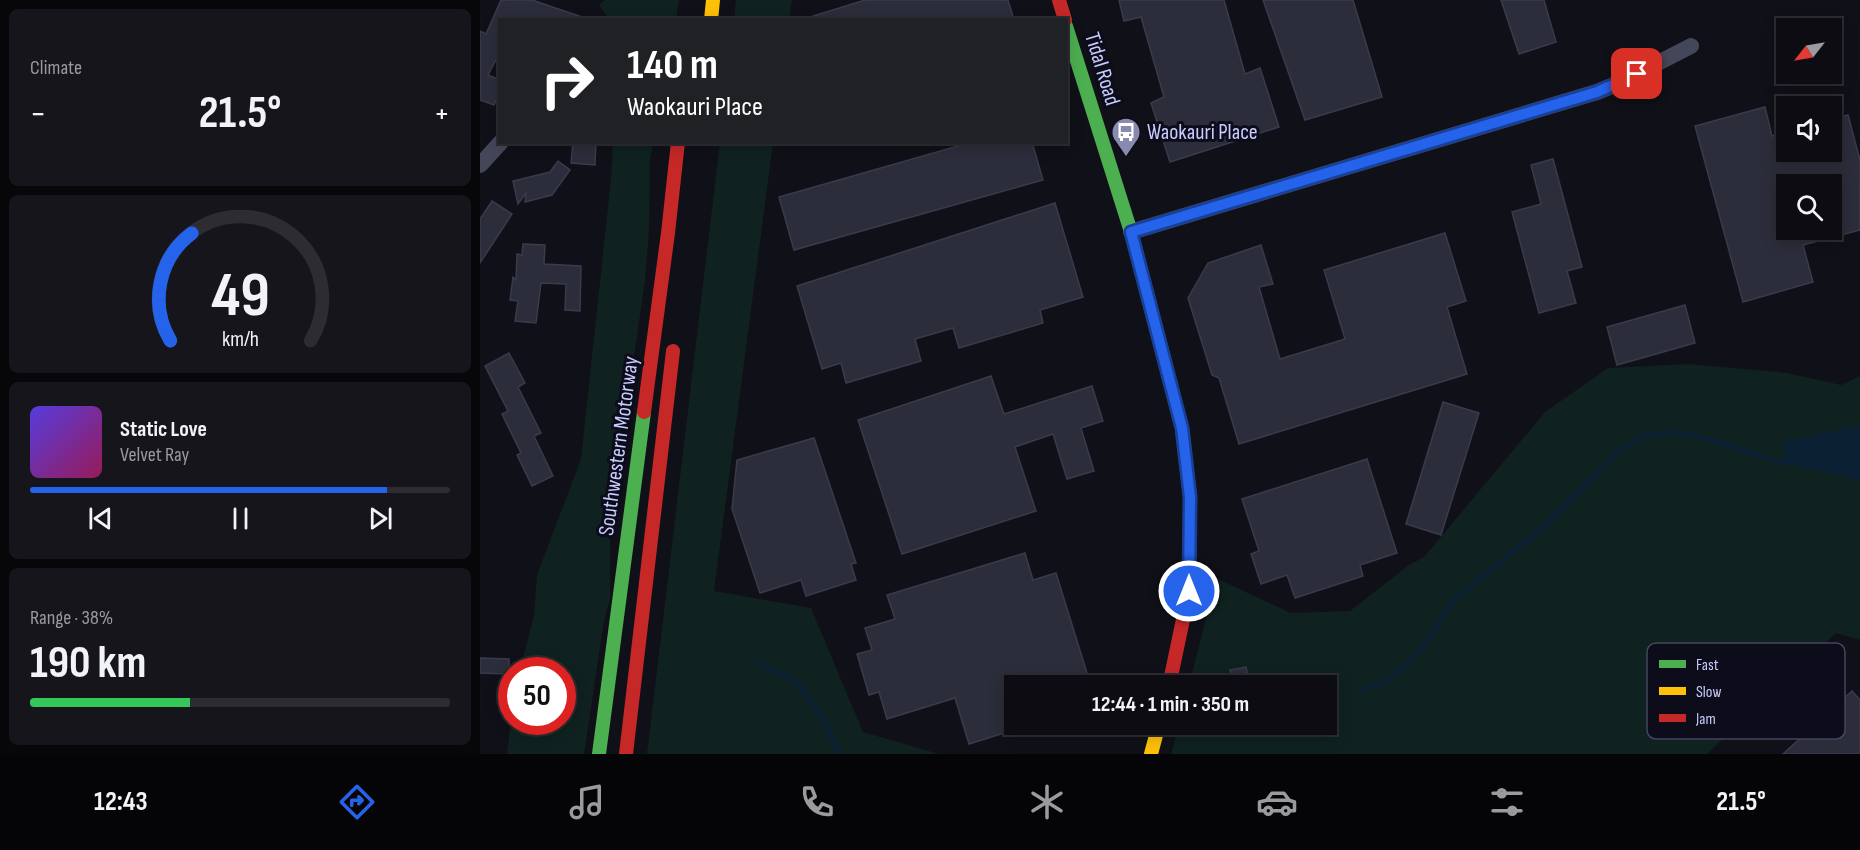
<!DOCTYPE html>
<meta charset="utf-8">
<style>
body{margin:0;font-family:"Sofia Sans Condensed",sans-serif;background:#15151b;color:#f1f3f6;height:100vh;display:flex;flex-direction:column;font-size:22px;white-space:nowrap}
*{box-sizing:border-box;margin:0}
p{font-size:20px;color:#9a9b9f}
.icon{flex:none;width:33px;height:33px;fill:none;stroke:currentColor;stroke-width:2;stroke-linecap:round;stroke-linejoin:round}
.map{position:relative;flex:1;overflow:hidden}
.panel{display:flex;flex-direction:column;gap:9px;padding:9px;background:#07070a;width:480px}
.panel>*{flex:none}
.banner{position:absolute;left:18px;top:18px;width:570px;height:126px;border-radius:0px;box-shadow:0 3px 15px #0003,0 0 0 2px #2c2c32;background:#202124;color:#fff;overflow:hidden}
.needle{width:39px;rotate:239deg}
.fabs{position:absolute;left:1296px;top:18px;display:grid;gap:12px}
.fabs a{display:grid;place-items:center;width:66px;height:66px;border-radius:0px;background:#0c0c12;box-shadow:0 3px 15px #0003,0 0 0 2px #2c2c32;font-size:30px}
.speed{position:absolute;left:18px;top:657px;display:flex;gap:12px;font-size:30px;font-weight:700;text-align:center}
.speed>*{display:grid;place-content:center;width:78px;height:78px;border-radius:50%;background:#0c0c12;box-shadow:0 3px 15px #0003,0 0 0 2px #2c2c32;line-height:1}
.speed .limit{border:9px solid #d22;background:#fff;color:#111}
.pin{position:absolute;display:grid;place-items:center;width:51px;height:51px;color:#fff;margin:-26px;border-radius:12px;box-shadow:0 3px 9px #0006}
.me{position:absolute;width:66px;margin:-33px;rotate:0deg;stroke-linejoin:round;filter:drop-shadow(0 0 4px #0008)}
.turn{display:flex;align-items:center;gap:21px;height:126px;padding:0 30px;font-size:27px}
.turn .icon{width:78px;height:78px;stroke-width:2.5}
.turn b{display:block;font-size:42px;line-height:51px}
.big{font-size:45px;font-weight:700;line-height:1.1}
.panel .tile{flex:1;display:flex;flex-direction:column;justify-content:center;gap:9px;min-width:0;padding:0 21px;border-radius:9px;background:#15151b}
.panel .dial{align-items:center;gap:0}
.dial svg{height:156px;overflow:visible;fill:none;stroke:#2c2c32;stroke-width:7;stroke-linecap:round;text-anchor:middle}
.dial text{fill:#f1f3f6;stroke:none}
.song{display:flex;align-items:center;gap:18px}
.cover{width:72px;height:72px;border-radius:9px;background:linear-gradient(135deg,hsl(250 70% 55%),hsl(330 70% 35%))}
.played{height:6px;border-radius:3px;background:linear-gradient(90deg,#2563eb 85%,#2c2c32 85%)}
.keys{display:flex;justify-content:space-around;direction:ltr}
.heat{display:flex;justify-content:space-between;align-items:center;font-size:33px;direction:ltr}
.charge{height:9px;border-radius:4px;background:linear-gradient(90deg,#34c759 38%,#2c2c32 0)}
.trip{position:absolute;left:524px;top:675px;width:333px;height:60px;border-radius:0px;background:#0c0c12;box-shadow:0 3px 15px #0003,0 0 0 2px #2c2c32;font-weight:700;line-height:60px;text-align:center}
.tab-bar{display:flex;height:96px;justify-content:space-around;align-items:center;background:#050507;color:#9a9b9f}
.tab-bar .icon{width:42px;height:42px}
.tab-bar .selected{color:#2563eb}
.tab-bar b{font-size:27px;color:#f1f3f6}
main{display:flex;flex:1;min-height:0}
.map>svg:first-child{display:block}
.green{fill:#0f221f}
.water{fill:#0b2133}
.lines{fill:none;stroke-linecap:round;stroke-linejoin:round}
.stream{stroke:#0b2133;stroke-width:5}
.building{fill:#2c2d3b;stroke:#3a3a4d;stroke-width:1.5;fill-rule:evenodd}
.street{stroke:#444759;stroke-width:16}
.fast{stroke:#4caf50;stroke-width:14}
.slow{stroke:#ffc107;stroke-width:14}
.jam{stroke:#c62828;stroke-width:14}
.route-casing{stroke:#184099;stroke-width:15}
.route{stroke:#2563eb;stroke-width:10}
.labels{text-anchor:middle;dominant-baseline:central;stroke-width:6;stroke-linejoin:round;paint-order:stroke}
.street-label{font-size:22px;fill:#c8cdfd;stroke:#0c0c1b}
.poi-label{font-size:22px;fill:#c8cdfd;stroke:#0c0c1b;text-anchor:start}
.key{fill:#0c0c1b;stroke:#44465f;stroke-width:1.5}
.key-label{font-size:16px;fill:#c8cdfd}
</style>
<main>
<section class="panel">
<div class="tile"><p>Climate</p>
<div class="heat"><a>−</a><b class="big">21.5°</b><a>+</a></div>
</div>
<div class="tile dial"><svg viewBox="0 0 100 80">
<path d="M14 69A42 42 0 1 1 86 69"/>
<path d="M14 69A42 42 0 0 1 25 14" stroke="#2563eb"/>
<text x="50" y="56" font-size="32" font-weight="700">49</text>
<text x="50" y="72" font-size="11">km/h</text>
</svg></div>
<div class="tile">
<div class="song"><i class="cover"></i><div><b>Static Love</b><p>Velvet Ray</p></div></div>
<div class="played"></div>
<div class="keys"><svg class="icon" aria-label="previous" viewBox="0 0 24 24"><path d="M18 5L8 12l10 7zM5 5v14"/></svg><svg class="icon" aria-label="pause" viewBox="0 0 24 24"><path d="M8 5v14M16 5v14"/></svg><svg class="icon" aria-label="next" viewBox="0 0 24 24"><path d="M6 5l10 7-10 7zM19 5v14"/></svg></div>
</div>
<div class="tile"><p>Range · 38%</p><b class="big">190 km</b><div class="charge"></div></div>
</section>
<div class="map">
<svg width="1380" height="754" viewBox="0 0 1380 754">
<rect width="100%" height="100%" fill="#101018"/>
<!-- green -->
<g class="green">
<path d="M125 0H199L196 19 130 20 119 5Z"/>
<path d="M256 0H312L309 19H254Z"/>
<path d="M240 142 293 143 234 591 331 608 383 732 459 754H167Z"/>
<path d="M133 143H173L170 160 169 232 165 281 130 520V599L124 621 104 754H27L31 719 32 722H82V670H40L54 615 57 575 101 459 131 179Z"/>
<path d="M1209 364 1307 373 1361 385 1380 376V640L1356 633 1227 754H691L699 725 846 724V686L709 685 736 578 811 613 870 611 929 565 944 557 1065 412 1128 368Z"/>
</g>
<!-- water -->
<path class="water" d="M1380 426V480L1304 463V441Z"/>
<g class="lines">
<!-- stream -->
<g class="stream">
<path d="M278 662 319 684 347 726 359 754"/>
<path d="M883 689 905 682 928 664 951 636 973 601 1066 525 1141 449 1168 435 1197 432 1231 440 1304 463H1309"/>
</g>
</g>
<!-- building -->
<g class="building">
<path d="M21 0H52L102 17 101 20H20V52L8 75 20 80V91L14 105 0 100V31L6 34Z"/>
<path d="M385 0H528L534 20H333V16Z"/>
<path d="M639 0H744L765 74 780 68 799 127 690 162 671 103 684 97 661 17 644 21Z"/>
<path d="M783 0H873L902 97 825 120Z"/>
<path d="M1021 0H1064L1076 42 1039 54Z"/>
<path d="M1285 107 1292 136 1306 132V152H1352V119L1368 115 1380 160V230L1323 245 1333 282 1263 302 1215 126ZM1306 184H1352V230H1306Z"/>
<path d="M93 142H116L115 165 91 163Z"/>
<path d="M492 142H552L563 180 314 250 299 197Z"/>
<path d="M1073 159 1102 267 1087 271 1096 303 1059 313 1032 212 1061 204 1051 165Z"/>
<path d="M78 161 90 170 72 195 45 202 46 193 38 204 33 181 70 172Z"/>
<path d="M12 201 32 214 0 263V219Z"/>
<path d="M575 203 603 297 560 310 563 323 479 348 473 328 435 339 441 361 366 383 361 363 342 369 317 286Z"/>
<path d="M965 233 986 301 967 307 987 374 759 444 739 378 732 375 708 298 728 263 781 245 793 284 779 287 800 359 865 339 844 270Z"/>
<path d="M43 244 65 245 64 264 101 266 100 311 85 310 86 284 61 283 56 323 35 321 38 301 30 300 33 277 36 280 37 254 42 255Z"/>
<path d="M1205 305 1215 343 1137 365 1127 327Z"/>
<path d="M29 353 45 383 38 387 61 433 54 436 73 476 52 486 37 455 41 453 22 414 28 411 5 366Z"/>
<path d="M511 376 524 414 612 386 623 421 601 428 614 471 587 479 573 434 535 447 556 511 422 554 378 420Z"/>
<path d="M963 402 999 413 961 535 926 524Z"/>
<path d="M334 438 376 563 371 564 376 580 326 596 321 580 280 593 252 509 257 460Z"/>
<path d="M887 459 917 553 880 565 883 576 815 598 807 575 781 584 771 554 779 551 762 499Z"/>
<path d="M545 553 553 580 576 573 611 686H534V730L489 744 475 698 407 719 399 692 389 695 377 654 392 650 385 628 415 619 407 595Z"/>
<path d="M0 658 29 659V674L0 673Z"/>
<path d="M766 667 769 681 753 684 750 670Z"/>
<path d="M1372 691 1380 700V754H1303Z"/>
</g>
<g class="lines">
<!-- street -->
<g class="street">
<path d="M0 165 21 142"/>
<path d="M651 232 1117 92 1139 83 1211 46"/>
</g>
<!-- fast -->
<g class="fast">
<path d="M586 26 651 232 702 428 710 497V516"/>
<path d="M119 754 164 412"/>
</g>
<!-- slow -->
<g class="slow">
<path d="M231 20 233 0"/>
<path d="M671 754 679 724"/>
</g>
<!-- jam -->
<g class="jam">
<path d="M579 0 585 20"/>
<path d="M164 412 188 233 198 142"/>
<path d="M689 686 709 591 710 516"/>
<path d="M146 754 193 351"/>
</g>
</g>
<g class="lines">
<!-- route casing -->
<g class="route-casing">
<path id="route" d="M709 591 710 497 702 428 651 232 1117 92 1157 74"/>
</g>
<!-- route -->
<use href="#route" class="route"/>
</g>
<!-- icons -->
<defs>
<g id="bus-pin" transform="scale(1.5)"><path d="M0 17L-7.5 6A9.5 9.5 0 1 1 7.5 6Z" fill="#888bad" stroke="#0c0c1b"/><path d="M-5-6H5V4H4V6H2V4H-2V6H-4V4H-5ZM-3.5-4V0h7V-4ZM-3.5 1.2v1.5H-2V1.2ZM2 1.2v1.5H3.5V1.2Z" fill="#fff"/></g>
</defs>
<g fill-rule="evenodd">
<use href="#bus-pin" x="646" y="132"/>
</g>
<g class="labels">
<!-- street labels -->
<g class="street-label">
<text transform="translate(622 69) rotate(73)">Tidal Road</text>
<text transform="translate(139 446) rotate(-82)">Southwestern Motorway</text>
</g>
<!-- poi labels -->
<g class="poi-label">
<text x="667" y="132">Waokauri Place</text>
</g>
</g>
<!-- legend -->
<rect x="1167" y="643" width="198" height="96" rx="9" class="key"/>
<rect x="1179" y="660" width="27" height="8" fill="#4caf50"/>
<rect x="1179" y="687" width="27" height="8" fill="#ffc107"/>
<rect x="1179" y="714" width="27" height="8" fill="#c62828"/>
<g class="key-label">
<text x="1216" y="670">Fast</text>
<text x="1216" y="697">Slow</text>
<text x="1216" y="724">Jam</text>
</g>
</svg>
<div class="fabs">
<a><svg class="needle" viewBox="-14 -14 28 28"><path d="M0-13l5 13h-10z" fill="#e53935"/><path d="M0 13l5-13h-10z" fill="#9a9b9f"/></svg></a>
<a><svg class="icon" aria-label="sound" viewBox="0 0 24 24"><path d="M4 9h4l5-4v14l-5-4H4zM17 9q2 3 0 6"/></svg></a>
<a><svg class="icon" aria-label="search" viewBox="0 0 24 24"><circle cx="10" cy="10" r="6"/><path d="M15 15l6 6"/></svg></a>
</div>
<div class="speed"><div class="limit">50</div></div>
<div class="pin" style="left:1157px;top:74px;background:#d93025"><svg class="icon" aria-label="arrive" viewBox="0 0 24 24"><path d="M6 21V4h12l-3 4 3 4H6"/></svg></div>
<svg class="me" style="left:709px;top:591px" viewBox="-20 -20 40 40"><circle r="17" fill="#2563eb" stroke="#fff" stroke-width="3"/><path d="M0-11L8 9 0 5-8 9z" fill="#fff"/></svg>
<div class="trip">12:44 · 1 min · 350 m</div>
<div class="banner">
<div class="turn"><svg class="icon" aria-label="right" viewBox="0 0 24 24"><path d="M7 20v-9h11M14 6l5 5-5 5"/></svg><div><b>140 m</b>Waokauri Place</div></div>
</div>
</div>
</main>
<nav class="tab-bar">
<b>12:43</b>
<svg class="icon selected" aria-label="directions" viewBox="0 0 24 24"><path d="M12 3l9 9-9 9-9-9zM9 14v-3h6M13 9l2 2-2 2"/></svg>
<svg class="icon" aria-label="music" viewBox="0 0 24 24"><path d="M9 18V5l10-2v13"/><circle cx="6" cy="18" r="3"/><circle cx="16" cy="16" r="3"/></svg>
<svg class="icon" aria-label="phone" viewBox="0 0 24 24"><path d="M5 4h4l2 5-3 2q2 4 5 5l2-3 5 2v4C11 20 4 13 5 4z"/></svg>
<svg class="icon" aria-label="climate" viewBox="0 0 24 24"><path d="M12 3v18M4 7l16 10M4 17L20 7"/></svg>
<svg class="icon" aria-label="car" viewBox="0 0 24 24"><path d="M5 17H2v-5l4-1 3-4h7l3 4 3 1v5h-3M9 17h6M6 11h13"/><circle cx="7" cy="17" r="2"/><circle cx="17" cy="17" r="2"/></svg>
<svg class="icon" aria-label="filters" viewBox="0 0 24 24"><path d="M4 7h16M4 17h16"/><circle cx="9" cy="7" r="2"/><circle cx="15" cy="17" r="2"/></svg>
<b>21.5°</b>
</nav>
